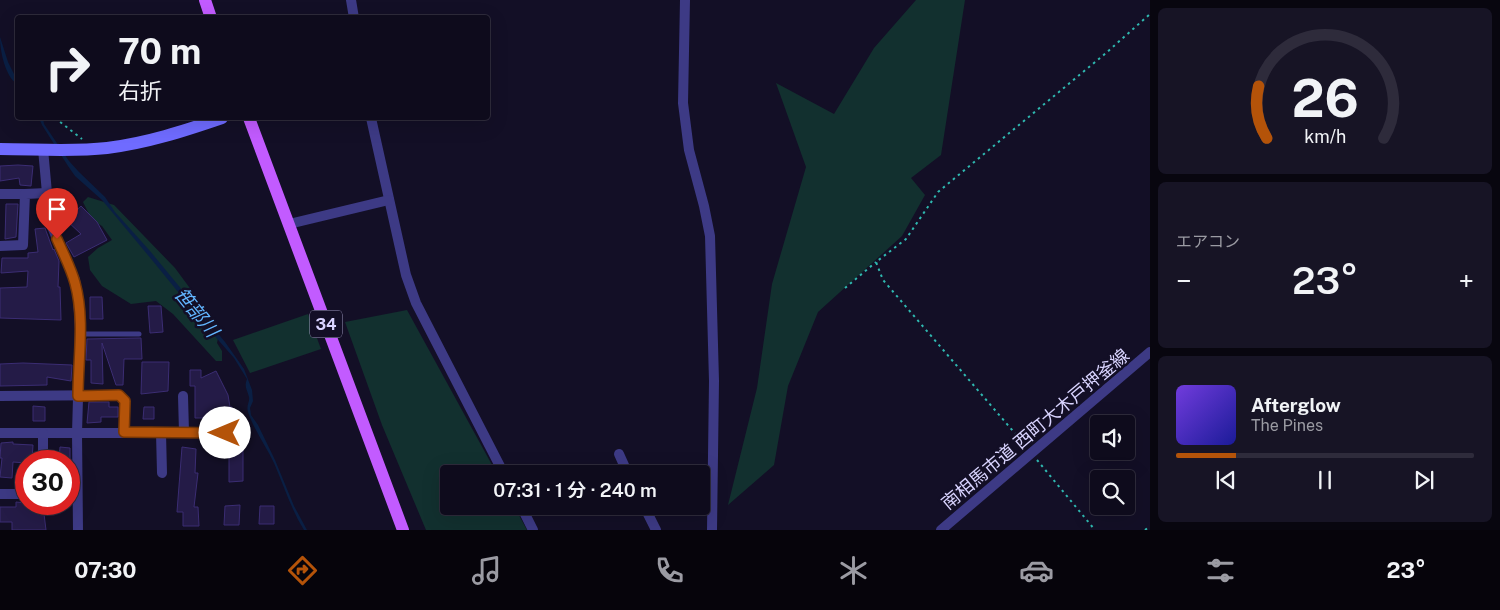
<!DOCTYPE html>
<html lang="ja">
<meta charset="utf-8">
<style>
body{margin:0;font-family:"Public Sans","Noto Sans JP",sans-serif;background:#171425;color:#f1f3f6;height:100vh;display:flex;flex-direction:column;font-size:19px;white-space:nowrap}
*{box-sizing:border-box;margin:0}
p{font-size:16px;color:#9b9ba3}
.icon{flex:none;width:28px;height:28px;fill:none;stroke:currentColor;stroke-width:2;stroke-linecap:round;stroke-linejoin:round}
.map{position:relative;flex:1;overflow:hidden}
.drawer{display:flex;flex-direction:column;gap:8px;padding:8px;background:#08060f;width:350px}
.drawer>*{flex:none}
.top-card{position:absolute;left:15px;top:15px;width:475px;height:105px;border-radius:5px;box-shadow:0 5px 20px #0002,0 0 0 1px #2e2b3b;background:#0e0b1c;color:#f1f3f6;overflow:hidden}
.controls{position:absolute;left:1090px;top:415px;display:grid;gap:10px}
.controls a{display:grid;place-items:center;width:45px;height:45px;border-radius:5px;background:#0e0b1c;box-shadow:0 5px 20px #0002,0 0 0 1px #2e2b3b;font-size:25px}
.speed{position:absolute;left:15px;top:450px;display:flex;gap:10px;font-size:25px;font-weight:700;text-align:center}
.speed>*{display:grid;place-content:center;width:65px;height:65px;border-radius:50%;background:#0e0b1c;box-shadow:0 5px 20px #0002,0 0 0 1px #2e2b3b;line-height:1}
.speed .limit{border:8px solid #d22;background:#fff;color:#111}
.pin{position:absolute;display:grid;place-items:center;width:42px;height:42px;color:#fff;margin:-51px -21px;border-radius:50% 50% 50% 0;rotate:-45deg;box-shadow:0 0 5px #0007}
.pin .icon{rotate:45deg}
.me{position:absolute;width:55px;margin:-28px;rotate:270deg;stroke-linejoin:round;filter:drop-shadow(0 0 4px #0008)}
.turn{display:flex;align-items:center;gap:18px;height:105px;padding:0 20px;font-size:22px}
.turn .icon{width:65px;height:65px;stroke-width:2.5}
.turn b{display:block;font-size:35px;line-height:42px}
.big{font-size:38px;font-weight:600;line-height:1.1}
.drawer .card{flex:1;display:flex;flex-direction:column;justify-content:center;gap:8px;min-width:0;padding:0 18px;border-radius:8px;background:#171425}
.drawer .dial{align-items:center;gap:0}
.dial svg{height:130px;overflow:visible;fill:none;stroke:#2e2b3b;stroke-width:7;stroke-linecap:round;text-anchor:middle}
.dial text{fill:#f1f3f6;stroke:none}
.song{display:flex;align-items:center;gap:15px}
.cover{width:60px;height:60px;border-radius:8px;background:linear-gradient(135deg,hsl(260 70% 55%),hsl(240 70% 35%))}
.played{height:5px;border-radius:2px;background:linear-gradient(90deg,#b45309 20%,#2e2b3b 20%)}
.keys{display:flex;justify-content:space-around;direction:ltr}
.heat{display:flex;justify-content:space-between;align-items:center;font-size:28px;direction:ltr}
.trip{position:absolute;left:440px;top:465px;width:270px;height:50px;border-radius:5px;background:#0e0b1c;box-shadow:0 5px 20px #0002,0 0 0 1px #2e2b3b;font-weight:600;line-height:50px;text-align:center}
.tabs{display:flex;height:80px;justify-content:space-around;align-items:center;background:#06040b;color:#9b9ba3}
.tabs .icon{width:35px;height:35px}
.tabs .on{color:#b45309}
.tabs b{font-size:22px;color:#f1f3f6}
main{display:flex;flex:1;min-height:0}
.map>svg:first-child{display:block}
.green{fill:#12302f}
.water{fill:#0a1f44}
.building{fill:#241b47;stroke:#3b2d73}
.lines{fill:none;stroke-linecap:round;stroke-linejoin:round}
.path{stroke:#2fb8b0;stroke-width:2;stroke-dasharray:2.5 4;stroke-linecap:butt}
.lane{stroke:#3d3a85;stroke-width:5}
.street{stroke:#3d3a85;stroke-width:10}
.secondary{stroke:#6f6bff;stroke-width:12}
.primary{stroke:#c25bff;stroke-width:12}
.route-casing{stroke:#753606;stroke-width:12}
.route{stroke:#b45309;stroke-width:9}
.labels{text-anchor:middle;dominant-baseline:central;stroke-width:5;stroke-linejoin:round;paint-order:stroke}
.shield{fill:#130f26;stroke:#9e99be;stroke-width:1}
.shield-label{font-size:16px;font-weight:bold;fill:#d9d4ff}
.street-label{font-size:18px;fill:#d9d4ff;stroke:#130f26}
.water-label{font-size:19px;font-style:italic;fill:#62b6ff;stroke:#130f26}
</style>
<main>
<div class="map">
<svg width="1150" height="530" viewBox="0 0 1150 530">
<rect width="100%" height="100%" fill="#130f26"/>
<!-- green -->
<g class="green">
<path d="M916 0H965L941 155 911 178 925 195 902 236 818 312 788 386 774 465 728 505 757 388 772 284 806 167 776 83 834 114 874 48Z"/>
<path d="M88 197 114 205 175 268 220 329 217 343 222 351V361H216L173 314 156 301 131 304 102 286 90 270 88 257 98 248 112 240 102 226 92 220 83 202Z"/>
<path d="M407 310 497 474H449V506H514L527 530H426L382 425 345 322Z"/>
<path d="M308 314 321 349 250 373 233 340Z"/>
</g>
<!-- water -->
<g class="water">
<path d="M0 37 8 62 17 80V84C5 76 0 51 0 37Z"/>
<path d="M39 118H43L44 124 69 161 79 172 105 197 115 212 150 251 225 342 244 369 252 390 253 401 250 408 251 415 258 425 275 460 294 506 307 530H304C291 509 284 486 274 463 266 446 254 430 248 412 246 405 250 402 249 397 247 389 244 387 247 379L234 358 205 325 152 260 102 200 75 176 68 166 42 125Z"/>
</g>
<!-- building -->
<g class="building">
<path d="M18 165 33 166 31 186 20 185 19 178 0 181V166Z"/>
<path d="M6 204H18L16 237 5 239Z"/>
<path d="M81 206 97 222 107 240 74 257 66 243 81 234 66 220Z"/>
<path d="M45 228 53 250 54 249 59 261 58 287H60L61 320 0 318V288L27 287 28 271 1 273 2 258H28V253L38 252 35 229Z"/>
<path d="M90 297H102L103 319H90Z"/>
<path d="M148 306H161L163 332 150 333Z"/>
<path d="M139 338H141L142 359H124L123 385H116L102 343 103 384 91 383V360H86L87 339Z"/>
<path d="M142 362H169L168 391 141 394Z"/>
<path d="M23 363 72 365 71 381 47 377V385L0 386V364Z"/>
<path d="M190 370H201V378L216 371 228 395 230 407H232V422H219V418H195V386H190Z"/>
<path d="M89 402H109V407H118V417H101V422L87 423Z"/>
<path d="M33 406 45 407V421H33Z"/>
<path d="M144 407H154V419H143Z"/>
<path d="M243 438V481L229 482V439Z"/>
<path d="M13 442V444L33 445 32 461H26V463L13 462 12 478 0 477 2 458H0L1 443Z"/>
<path d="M60 447 70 448V461H59Z"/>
<path d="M182 447 196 449 195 473H198L194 507H198L199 526H183V512H177Z"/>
<path d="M16 502 26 503V507L43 506 46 530H12V522H0V507H16Z"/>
<path d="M240 505 239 525H224L225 506Z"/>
<path d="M260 506H274V524H259Z"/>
</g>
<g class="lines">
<!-- path -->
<g class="path">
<path d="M55 118 82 139"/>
<path d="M845 288 876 262"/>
<path d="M1025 445 883 280 876 262 906 239 938 192 1106 53 1150 14"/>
<path d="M1037 460 1095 530"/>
<path d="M1145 530 1150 526"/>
</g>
<!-- lane -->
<path class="lane" d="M79 334H139"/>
<!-- street -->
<g class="street">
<path d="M351 0 354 18"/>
<path d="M685 0 683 103 689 150 704 206 710 236 714 381 712 530"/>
<path d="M371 118 406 275 416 303 504 474"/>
<path d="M43 149 47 193 52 227 75 280 78 298 80 329 77 433 78 530"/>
<path d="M0 194H25"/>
<path d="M289 224 389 200"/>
<path d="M0 246 23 245 25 194 47 193"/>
<path d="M0 396 119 395 125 401 124 432"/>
<path d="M183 396 184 432"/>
<path d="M0 433H225"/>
<path d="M43 433V461"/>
<path d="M161 433 162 473"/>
<path d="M619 454 628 474"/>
<path d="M0 494H26"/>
<path d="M521 506 533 530"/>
<path d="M644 506 656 530"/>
<path d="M941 530 1150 352"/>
</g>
<!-- secondary -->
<path class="secondary" d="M0 149C35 149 72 152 107 148 147 143 184 131 222 118"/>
<!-- primary -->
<g class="primary">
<path d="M205 0 211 18"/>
<path d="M249 118 403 530"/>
</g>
</g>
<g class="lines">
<!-- route casing -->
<g class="route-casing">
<path id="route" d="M57 239C63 253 71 268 75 283 85 319 78 359 78 396L119 395 125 401 124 432 225 433"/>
</g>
<!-- route -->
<use href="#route" class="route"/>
</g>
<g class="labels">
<!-- shield labels -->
<rect class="shield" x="310" y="310.5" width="32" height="27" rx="4"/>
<g class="shield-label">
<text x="326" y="324">34</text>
</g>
<!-- street labels -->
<g class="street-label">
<text transform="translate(1035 429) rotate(-40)">南相馬市道 西町大木戸押釜線</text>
</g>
<!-- water labels -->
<g class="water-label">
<text transform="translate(197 312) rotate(51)">笹部川</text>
</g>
</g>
</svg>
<div class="controls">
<a><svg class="icon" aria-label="sound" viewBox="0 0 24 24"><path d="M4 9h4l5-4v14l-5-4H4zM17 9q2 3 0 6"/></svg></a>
<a><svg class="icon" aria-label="search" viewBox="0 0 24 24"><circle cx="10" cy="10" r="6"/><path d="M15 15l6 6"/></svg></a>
</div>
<div class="speed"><div class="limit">30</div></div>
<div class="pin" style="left:57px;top:239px;background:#d93025"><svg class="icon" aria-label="arrive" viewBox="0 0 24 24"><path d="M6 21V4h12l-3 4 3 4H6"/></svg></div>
<svg class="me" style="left:225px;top:433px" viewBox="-20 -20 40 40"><circle r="19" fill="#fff"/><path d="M0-13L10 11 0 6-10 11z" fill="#b45309"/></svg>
<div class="trip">07:31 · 1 分 · 240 m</div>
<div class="top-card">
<div class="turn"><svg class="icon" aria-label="right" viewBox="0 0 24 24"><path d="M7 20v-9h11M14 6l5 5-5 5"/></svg><div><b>70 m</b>右折</div></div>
</div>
</div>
<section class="drawer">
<div class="card dial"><svg viewBox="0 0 100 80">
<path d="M14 69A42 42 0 1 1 86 69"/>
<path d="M14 69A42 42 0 0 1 9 37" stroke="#b45309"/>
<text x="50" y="56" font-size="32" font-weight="700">26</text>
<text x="50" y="72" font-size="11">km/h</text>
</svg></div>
<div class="card"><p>エアコン</p>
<div class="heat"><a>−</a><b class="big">23°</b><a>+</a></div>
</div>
<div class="card">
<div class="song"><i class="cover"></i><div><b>Afterglow</b><p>The Pines</p></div></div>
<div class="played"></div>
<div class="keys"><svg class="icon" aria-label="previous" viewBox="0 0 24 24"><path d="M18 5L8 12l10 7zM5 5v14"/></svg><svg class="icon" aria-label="pause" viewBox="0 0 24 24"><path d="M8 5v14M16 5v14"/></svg><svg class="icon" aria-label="next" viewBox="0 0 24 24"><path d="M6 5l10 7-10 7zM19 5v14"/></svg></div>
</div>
</section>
</main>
<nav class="tabs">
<b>07:30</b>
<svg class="icon on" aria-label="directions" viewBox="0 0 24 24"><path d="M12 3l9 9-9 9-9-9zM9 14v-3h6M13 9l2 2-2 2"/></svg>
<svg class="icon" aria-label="music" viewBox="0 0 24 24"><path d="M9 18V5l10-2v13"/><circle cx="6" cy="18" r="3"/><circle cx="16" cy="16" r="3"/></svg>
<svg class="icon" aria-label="phone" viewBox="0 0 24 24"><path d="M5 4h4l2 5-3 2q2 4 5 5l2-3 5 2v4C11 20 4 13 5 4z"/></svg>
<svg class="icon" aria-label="climate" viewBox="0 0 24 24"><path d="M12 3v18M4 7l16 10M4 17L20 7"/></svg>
<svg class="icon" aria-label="car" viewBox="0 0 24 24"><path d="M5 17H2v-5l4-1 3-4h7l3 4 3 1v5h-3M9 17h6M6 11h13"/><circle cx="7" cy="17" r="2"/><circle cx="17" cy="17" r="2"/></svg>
<svg class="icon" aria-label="filters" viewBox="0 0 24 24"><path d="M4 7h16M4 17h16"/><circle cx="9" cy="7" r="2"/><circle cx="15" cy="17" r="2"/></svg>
<b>23°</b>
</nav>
